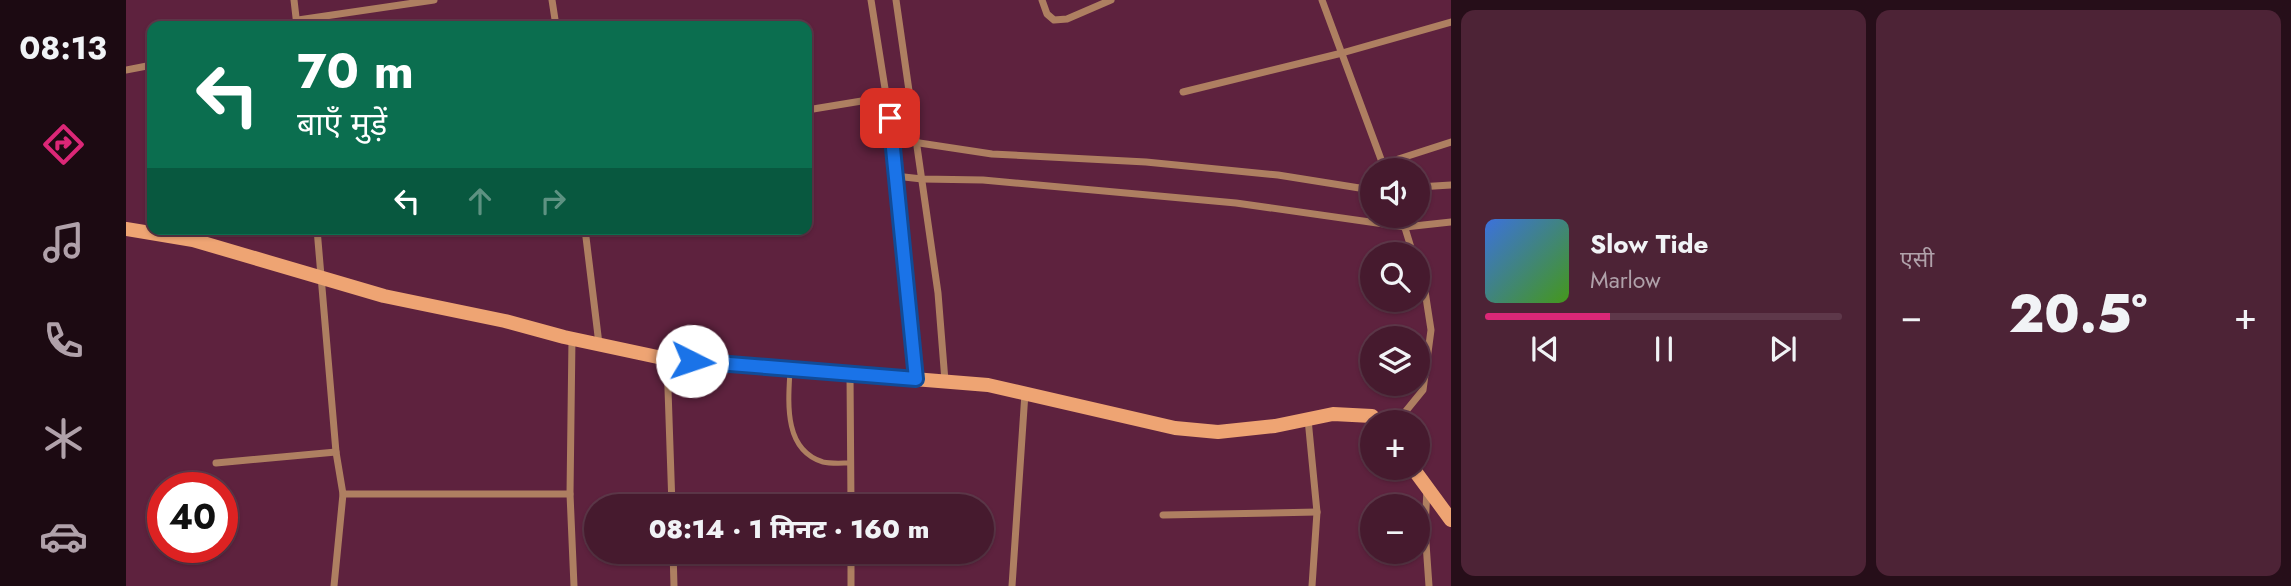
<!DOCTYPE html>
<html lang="hi">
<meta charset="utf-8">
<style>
body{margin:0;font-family:Jost,"Noto Sans Devanagari",sans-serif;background:#4d2336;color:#f1f3f6;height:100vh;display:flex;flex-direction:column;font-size:26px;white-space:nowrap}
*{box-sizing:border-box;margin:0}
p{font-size:23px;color:#b0a1aa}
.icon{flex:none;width:38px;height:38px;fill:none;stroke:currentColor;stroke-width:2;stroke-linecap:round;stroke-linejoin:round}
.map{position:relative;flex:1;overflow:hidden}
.sheet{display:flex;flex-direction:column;gap:10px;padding:10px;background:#260e19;width:840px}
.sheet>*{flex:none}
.top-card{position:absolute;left:21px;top:21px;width:665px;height:214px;border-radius:14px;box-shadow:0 2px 5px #0004,0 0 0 2px #5e384a;background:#0b6e4f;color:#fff;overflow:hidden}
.buttons{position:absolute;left:1234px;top:158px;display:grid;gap:14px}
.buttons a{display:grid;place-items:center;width:70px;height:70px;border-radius:50%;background:#461a2e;box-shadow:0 2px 5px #0004,0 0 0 2px #5e384a;font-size:35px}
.speed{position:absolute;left:21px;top:472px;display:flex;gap:14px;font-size:35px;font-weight:700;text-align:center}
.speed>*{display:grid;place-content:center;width:91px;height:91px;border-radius:50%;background:#461a2e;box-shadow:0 2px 5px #0004,0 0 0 2px #5e384a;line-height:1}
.speed .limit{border:10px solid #d22;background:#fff;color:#111}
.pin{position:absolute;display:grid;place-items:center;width:60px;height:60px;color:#fff;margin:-30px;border-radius:14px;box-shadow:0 4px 10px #0006}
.me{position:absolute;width:77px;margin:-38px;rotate:94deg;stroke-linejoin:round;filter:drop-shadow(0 0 5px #0008)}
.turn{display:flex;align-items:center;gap:24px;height:147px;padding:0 35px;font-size:32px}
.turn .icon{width:91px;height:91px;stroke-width:2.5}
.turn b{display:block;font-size:49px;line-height:60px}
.lanes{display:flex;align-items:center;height:66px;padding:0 35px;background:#0003;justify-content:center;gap:35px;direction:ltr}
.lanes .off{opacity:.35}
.big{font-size:52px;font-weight:800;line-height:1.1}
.sheet .card{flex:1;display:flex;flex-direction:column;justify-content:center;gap:10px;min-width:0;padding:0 24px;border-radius:14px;background:#4d2336}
.song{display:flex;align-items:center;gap:21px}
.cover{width:84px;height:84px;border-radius:10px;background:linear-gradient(135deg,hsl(220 70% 55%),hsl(100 70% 35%))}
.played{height:7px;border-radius:4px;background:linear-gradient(90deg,#db2777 35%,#5e384a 35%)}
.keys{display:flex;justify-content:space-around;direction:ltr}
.heat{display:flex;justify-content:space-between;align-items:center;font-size:38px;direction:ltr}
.sheet .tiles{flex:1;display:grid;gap:10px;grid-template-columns:repeat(2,1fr)}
.trip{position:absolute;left:458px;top:494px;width:410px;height:70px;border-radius:35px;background:#461a2e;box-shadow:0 2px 5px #0004,0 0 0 2px #5e384a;font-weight:800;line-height:70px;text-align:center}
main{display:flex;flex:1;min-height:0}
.menu{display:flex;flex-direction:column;width:126px;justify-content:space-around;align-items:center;background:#1c0a12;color:#b0a1aa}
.menu .icon{width:49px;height:49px}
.menu .active{color:#db2777}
.menu b{font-size:32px;color:#f1f3f6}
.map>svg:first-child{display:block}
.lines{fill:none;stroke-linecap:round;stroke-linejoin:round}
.lane{stroke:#ae7f61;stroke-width:5}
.street{stroke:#ae7f61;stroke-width:7}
.secondary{stroke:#eea473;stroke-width:14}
.route-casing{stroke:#114b97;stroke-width:18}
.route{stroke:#1a73e8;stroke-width:12}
</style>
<main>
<nav class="menu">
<b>08:13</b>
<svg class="icon active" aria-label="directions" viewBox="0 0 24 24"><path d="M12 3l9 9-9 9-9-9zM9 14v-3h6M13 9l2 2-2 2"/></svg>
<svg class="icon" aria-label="music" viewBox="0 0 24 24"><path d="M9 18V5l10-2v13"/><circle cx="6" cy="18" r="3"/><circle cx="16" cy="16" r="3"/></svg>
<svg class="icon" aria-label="phone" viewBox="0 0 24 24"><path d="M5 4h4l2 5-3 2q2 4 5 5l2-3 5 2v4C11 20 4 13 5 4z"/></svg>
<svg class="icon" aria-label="climate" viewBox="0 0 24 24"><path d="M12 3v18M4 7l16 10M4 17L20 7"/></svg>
<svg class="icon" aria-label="car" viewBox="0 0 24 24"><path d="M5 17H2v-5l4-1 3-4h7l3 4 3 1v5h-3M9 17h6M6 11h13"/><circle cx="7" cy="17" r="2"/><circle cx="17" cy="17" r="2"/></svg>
</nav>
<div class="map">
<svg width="1325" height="586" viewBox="0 0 1325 586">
<rect width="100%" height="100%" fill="#5e223e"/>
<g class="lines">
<!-- lane -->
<path class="lane" d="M664 371C662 404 658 450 697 462 705 464 716 463 725 463"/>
<!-- street -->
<g class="street">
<path d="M168 0 171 26"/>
<path d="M426 0 430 26"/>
<path d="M745 0 767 139 769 176 790 379"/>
<path d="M770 0 812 293 819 381"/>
<path d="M916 0 921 14 928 20 941 19 985 0"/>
<path d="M1196 0 1259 170"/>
<path d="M172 20 308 0"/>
<path d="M0 70 26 65"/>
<path d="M1057 92 1216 53 1325 22"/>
<path d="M681 110 760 97"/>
<path d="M767 139 866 154 1020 162 1152 175 1246 190"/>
<path d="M1257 164 1325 142"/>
<path d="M769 176 796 179 857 180 1110 203 1279 227 1325 222"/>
<path d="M1292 187 1325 185"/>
<path d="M1275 215 1287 254"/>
<path d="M191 229 210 452 217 494 208 586"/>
<path d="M459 229 473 344"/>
<path d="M541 360 546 506"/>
<path d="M724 374 725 506"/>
<path d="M1182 419 1191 512 1186 586"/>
<path d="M1271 422 1297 390 1305 330 1299 291 1292 269"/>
<path d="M90 463 210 452"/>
<path d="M1301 489 1299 529 1303 586"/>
<path d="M217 494H444L448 586"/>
<path d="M444 494 446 338"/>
<path d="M1037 515 1191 512"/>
<path d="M547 551 548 586"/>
<path d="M725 551V586"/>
<path d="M886 586 899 393"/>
</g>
<!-- secondary -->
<g class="secondary">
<path d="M0 229 67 240 258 296 379 321 438 337 541 359 862 385 1049 428 1092 432 1149 426 1207 414 1246 416 1252 422"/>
<path d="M1286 467 1325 520"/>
</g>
</g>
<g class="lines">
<!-- route casing -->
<g class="route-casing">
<path id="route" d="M566 361 790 379 764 118"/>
</g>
<!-- route -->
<use href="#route" class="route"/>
</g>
</svg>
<div class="buttons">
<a><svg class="icon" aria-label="sound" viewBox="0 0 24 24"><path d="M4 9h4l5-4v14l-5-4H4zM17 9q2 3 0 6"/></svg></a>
<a><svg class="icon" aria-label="search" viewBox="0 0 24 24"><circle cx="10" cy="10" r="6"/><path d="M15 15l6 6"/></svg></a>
<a><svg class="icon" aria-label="layers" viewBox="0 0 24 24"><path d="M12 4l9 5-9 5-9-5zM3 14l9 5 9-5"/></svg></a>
<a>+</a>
<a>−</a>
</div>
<div class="speed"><div class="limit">40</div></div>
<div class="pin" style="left:764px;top:118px;background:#d93025"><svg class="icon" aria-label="arrive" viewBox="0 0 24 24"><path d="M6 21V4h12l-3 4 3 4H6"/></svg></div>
<svg class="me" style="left:566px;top:361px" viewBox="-20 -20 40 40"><circle r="19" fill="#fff"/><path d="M0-13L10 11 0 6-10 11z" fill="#1a73e8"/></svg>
<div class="trip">08:14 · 1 मिनट · 160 m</div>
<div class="top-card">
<div class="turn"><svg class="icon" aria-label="left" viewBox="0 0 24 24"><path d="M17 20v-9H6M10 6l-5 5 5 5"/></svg><div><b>70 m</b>बाएँ मुड़ें</div></div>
<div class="lanes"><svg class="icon" aria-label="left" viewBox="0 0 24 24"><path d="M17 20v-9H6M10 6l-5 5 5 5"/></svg><svg class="icon off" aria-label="ahead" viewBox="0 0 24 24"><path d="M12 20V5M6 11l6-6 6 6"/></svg><svg class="icon off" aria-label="right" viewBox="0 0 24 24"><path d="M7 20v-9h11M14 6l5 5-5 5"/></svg></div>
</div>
</div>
<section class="sheet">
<div class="tiles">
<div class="card">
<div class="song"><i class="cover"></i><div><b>Slow Tide</b><p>Marlow</p></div></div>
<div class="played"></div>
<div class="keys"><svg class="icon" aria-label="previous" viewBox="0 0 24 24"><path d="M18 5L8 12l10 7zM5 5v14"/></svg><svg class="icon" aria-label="pause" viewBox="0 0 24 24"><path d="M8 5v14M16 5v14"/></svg><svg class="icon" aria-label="next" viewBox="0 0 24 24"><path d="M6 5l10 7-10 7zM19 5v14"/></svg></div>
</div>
<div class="card"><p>एसी</p>
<div class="heat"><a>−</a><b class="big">20.5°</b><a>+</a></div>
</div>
</div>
</section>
</main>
